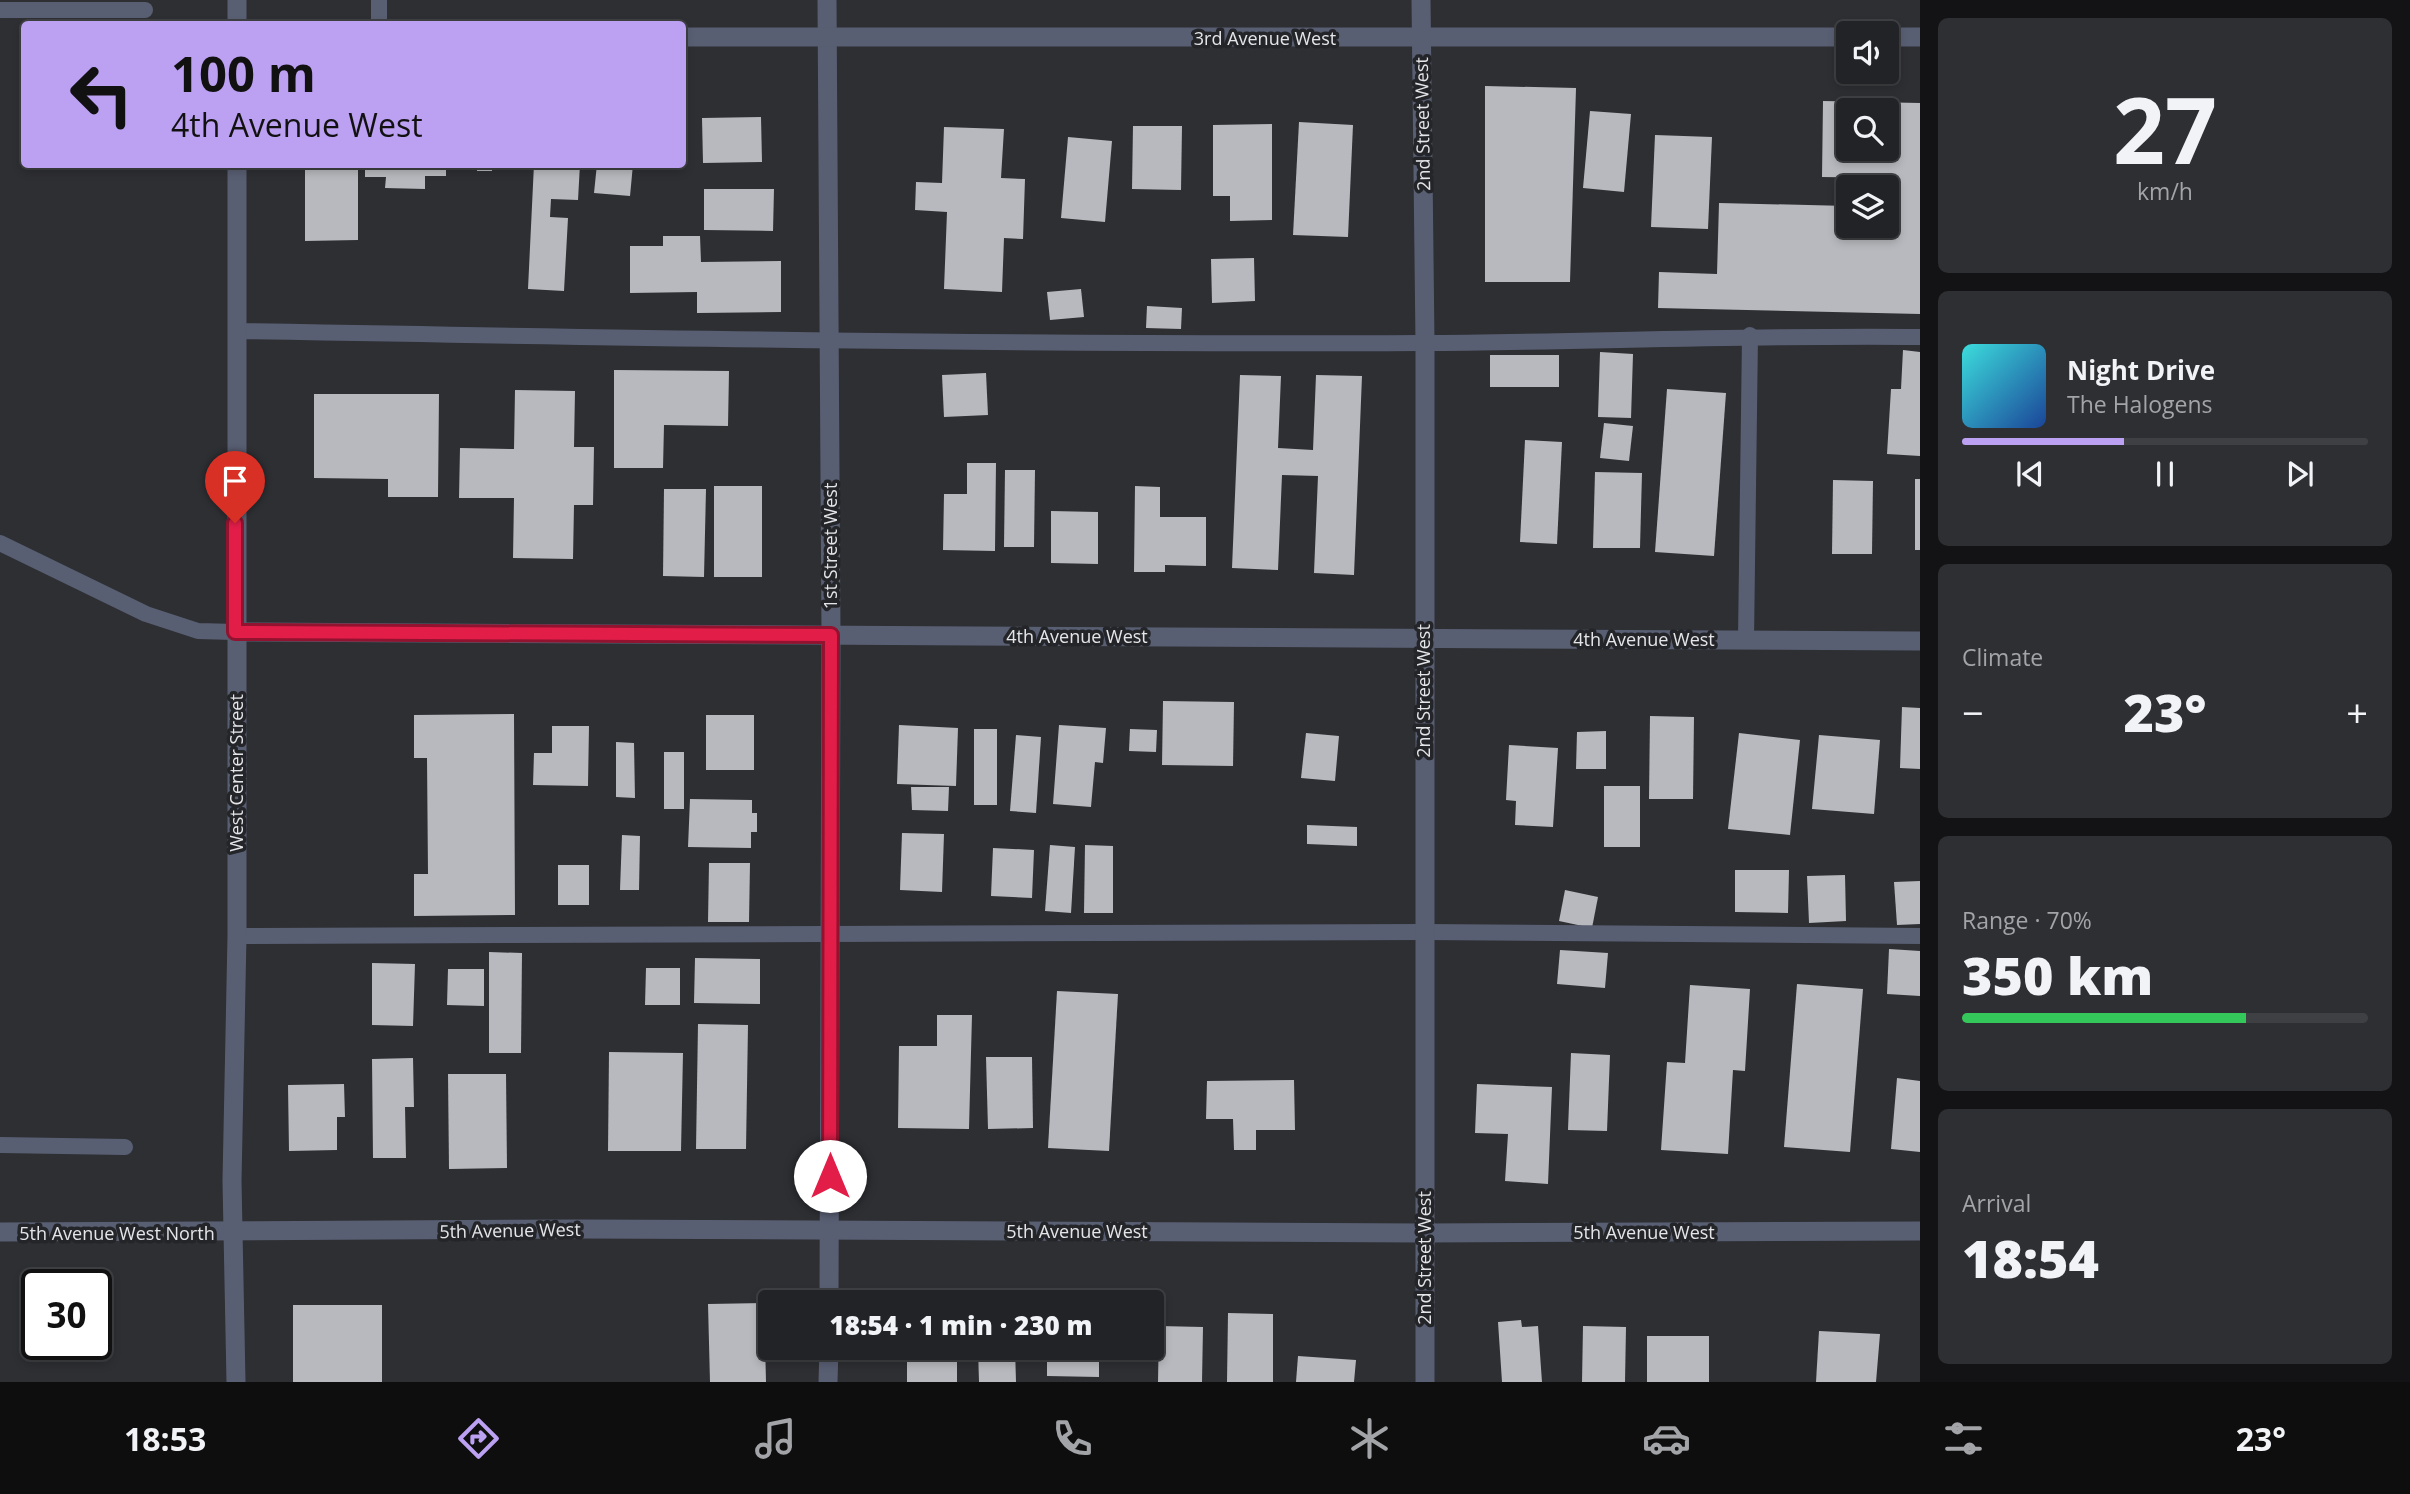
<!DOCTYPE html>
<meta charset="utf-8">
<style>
body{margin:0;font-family:"Open Sans",sans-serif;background:#2e2f32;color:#f1f3f6;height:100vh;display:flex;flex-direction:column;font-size:26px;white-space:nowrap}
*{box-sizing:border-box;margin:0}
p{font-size:23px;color:#a2a4a7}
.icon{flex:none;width:38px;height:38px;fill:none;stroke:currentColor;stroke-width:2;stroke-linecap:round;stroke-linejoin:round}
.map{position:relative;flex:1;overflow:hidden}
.side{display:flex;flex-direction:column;gap:18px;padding:18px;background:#131315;width:490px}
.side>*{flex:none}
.hud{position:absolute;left:21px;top:21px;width:665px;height:147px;border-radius:7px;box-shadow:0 4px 10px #0003,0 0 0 2px #3f4043;background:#bca0f2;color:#111;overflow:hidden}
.fabs{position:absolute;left:1836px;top:21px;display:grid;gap:14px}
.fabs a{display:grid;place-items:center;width:63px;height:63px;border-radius:7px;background:#222326;box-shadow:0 4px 10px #0003,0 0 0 2px #3f4043;font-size:35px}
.speed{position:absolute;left:21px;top:1269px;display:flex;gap:14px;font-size:35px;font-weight:700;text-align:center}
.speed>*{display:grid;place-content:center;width:91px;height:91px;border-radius:50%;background:#222326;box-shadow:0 4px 10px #0003,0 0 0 2px #3f4043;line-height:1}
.speed .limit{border:4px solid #111;border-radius:10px;background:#fff;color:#111}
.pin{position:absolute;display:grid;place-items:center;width:60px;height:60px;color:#fff;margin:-72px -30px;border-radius:50% 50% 50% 0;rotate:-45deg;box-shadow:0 0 7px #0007}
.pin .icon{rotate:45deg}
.me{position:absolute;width:77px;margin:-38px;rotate:0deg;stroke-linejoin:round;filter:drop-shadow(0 0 5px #0008)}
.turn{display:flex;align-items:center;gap:24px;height:147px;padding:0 35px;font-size:32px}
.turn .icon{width:91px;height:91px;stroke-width:2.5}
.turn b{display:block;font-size:49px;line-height:60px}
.big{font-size:52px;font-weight:800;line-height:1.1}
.side .widget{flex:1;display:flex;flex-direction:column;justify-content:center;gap:10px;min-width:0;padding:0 24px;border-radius:10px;background:#2e2f32}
.side .dial{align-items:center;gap:0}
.dial b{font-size:91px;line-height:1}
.song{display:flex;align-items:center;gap:21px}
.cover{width:84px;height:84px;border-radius:10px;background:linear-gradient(135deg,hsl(180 70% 55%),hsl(220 70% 35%))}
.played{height:7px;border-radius:4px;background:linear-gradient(90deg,#bca0f2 40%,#3f4043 40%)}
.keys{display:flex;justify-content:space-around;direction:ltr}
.heat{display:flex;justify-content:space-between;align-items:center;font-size:38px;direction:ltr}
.charge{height:10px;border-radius:5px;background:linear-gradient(90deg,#34c759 70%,#3f4043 0)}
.trip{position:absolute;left:758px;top:1290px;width:406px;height:70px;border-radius:7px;background:#222326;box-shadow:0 4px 10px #0003,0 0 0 2px #3f4043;font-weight:800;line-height:70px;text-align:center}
.dock{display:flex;height:112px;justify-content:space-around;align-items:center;background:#0e0e0f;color:#a2a4a7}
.dock .icon{width:49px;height:49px}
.dock .active{color:#bca0f2}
.dock b{font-size:32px;color:#f1f3f6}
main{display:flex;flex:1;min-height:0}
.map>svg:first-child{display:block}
.building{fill:#b7b9be;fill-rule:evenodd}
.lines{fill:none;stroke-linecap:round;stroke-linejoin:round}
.service{stroke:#595f73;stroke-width:16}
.minor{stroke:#595f73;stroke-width:19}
.tertiary{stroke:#595f73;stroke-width:19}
.route-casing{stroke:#92132f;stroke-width:18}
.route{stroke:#e11d48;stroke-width:12}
.labels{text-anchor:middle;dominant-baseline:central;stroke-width:7;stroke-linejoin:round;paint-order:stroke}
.street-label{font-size:18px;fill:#e4e5e8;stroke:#242529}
</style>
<main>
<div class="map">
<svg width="1920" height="1382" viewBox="0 0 1920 1382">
<rect width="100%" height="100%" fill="#2e2f33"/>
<!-- building -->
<g class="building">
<path d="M1485 86 1576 88 1570 282H1485Z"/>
<path d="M1823 101 1920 103V314L1658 308 1659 272 1717 274 1719 203 1848 206V226H1871L1870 238H1890L1891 178 1822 177ZM1848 110H1886V149H1848Z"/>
<path d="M1590 111 1631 114 1624 192 1583 188Z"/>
<path d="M761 117 762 162 703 163 702 118Z"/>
<path d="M1299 122 1353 125 1348 237 1293 235Z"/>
<path d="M1272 124V220L1230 221V196H1213V125Z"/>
<path d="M1133 126H1182L1181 190 1132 189Z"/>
<path d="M944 127 1004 129 1001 178 1025 179 1023 239 1004 238 1002 292 944 289 947 212 915 210 916 182 942 183Z"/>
<path d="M1655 135 1712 137 1708 229 1651 227Z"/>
<path d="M1068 137 1112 141 1105 222 1061 218Z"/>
<path d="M305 164H358V240L305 241Z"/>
<path d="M365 164H446V176H425V189L385 188 386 177H365Z"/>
<rect x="477" y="164" width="15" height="7"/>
<path d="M534 164H580L578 200 551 199 550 217 568 218 564 291 528 289Z"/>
<path d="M597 164H633L630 196 594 193Z"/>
<path d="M704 189H774L773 231 704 230Z"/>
<path d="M663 236H700L701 262 781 261V312L697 313V292L630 293V246H663Z"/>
<path d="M1254 258 1255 301 1212 303 1211 259Z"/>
<path d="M1081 289 1084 317 1050 320 1047 292Z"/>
<path d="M1147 306 1182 308 1181 329 1146 328Z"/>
<path d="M1903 350 1920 352V456L1887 454 1891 389H1901Z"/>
<path d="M1600 352 1633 354 1631 418 1598 417Z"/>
<rect x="1490" y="355" width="69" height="32"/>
<path d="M614 370 729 371 728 426 664 425 663 468H614Z"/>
<path d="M986 373 988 415 944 417 942 375Z"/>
<path d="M1240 375 1281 376 1278 448 1313 450 1316 375 1362 376 1354 575 1314 573 1318 476 1282 475 1278 570 1232 568Z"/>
<path d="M1667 389 1726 393 1714 556 1655 552Z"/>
<path d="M515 390 575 391 574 447H594L593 505H574L573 559 513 558 514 498H459L460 448 514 449Z"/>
<path d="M314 394H439L438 497H388V479L314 478Z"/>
<path d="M1604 423 1633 426 1629 461 1600 458Z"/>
<path d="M1525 440 1562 442 1557 544 1520 542Z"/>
<path d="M967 463H996L995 551 943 550 944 494H967Z"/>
<path d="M1005 470H1035L1034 547H1004Z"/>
<path d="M1595 472 1642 473 1640 548H1593Z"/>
<rect x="1915" y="479" width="5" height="71"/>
<path d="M1833 480 1873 481 1872 554H1832Z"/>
<rect x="714" y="486" width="48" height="91"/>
<path d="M1135 486 1160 487V517H1206V566L1165 565V572H1134Z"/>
<path d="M664 489H706L704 577 663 576Z"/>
<path d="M1051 511 1098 512V564L1051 563Z"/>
<path d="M1163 701 1234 702 1233 766 1162 765Z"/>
<path d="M1902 707 1920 708V769L1900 768Z"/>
<path d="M514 714 515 915 414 916V874H428L427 758H414V715Z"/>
<rect x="706" y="715" width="48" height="55"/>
<path d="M1650 716 1694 717 1693 799H1649Z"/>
<path d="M899 725 958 728 956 786 897 784Z"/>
<path d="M1059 725 1106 728 1103 763 1095 762 1091 807 1053 804Z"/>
<path d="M552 726H589L588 786 533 785 534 753H552Z"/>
<rect x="974" y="729" width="23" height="76"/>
<path d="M1130 729 1157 730 1156 752 1129 751Z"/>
<path d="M1606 731V769H1576L1577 732Z"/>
<path d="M1306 733 1339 736 1335 781 1301 778Z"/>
<path d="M1739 733 1800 740 1790 835 1728 829Z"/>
<path d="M1016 735 1041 737 1036 813 1010 811Z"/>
<path d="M1819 735 1880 740 1874 814 1812 809Z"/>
<path d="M616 742 634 743 635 798 616 797Z"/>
<path d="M1509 745 1558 748 1553 827 1515 825 1516 801 1506 800Z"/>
<rect x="664" y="752" width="20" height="57"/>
<rect x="1604" y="786" width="36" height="61"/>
<path d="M911 787H949L948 811 912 810Z"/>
<path d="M690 799 752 800V813H757V832H751V848L688 847Z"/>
<path d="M1307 825 1357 827V846L1307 844Z"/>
<path d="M902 833 944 834 942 892 900 890Z"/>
<path d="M622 835 640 836 639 890H620Z"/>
<path d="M1050 845 1075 847 1071 913 1045 911Z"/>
<path d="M1085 845 1113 846V913H1084Z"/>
<path d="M993 848 1034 850 1032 898 991 896Z"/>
<path d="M709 863H750L749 922H708Z"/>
<rect x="558" y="865" width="31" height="40"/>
<path d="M1735 870H1789L1788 913 1735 912Z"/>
<path d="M1845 875 1846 921 1809 923 1807 876Z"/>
<path d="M1920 881V924L1897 925 1894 882Z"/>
<path d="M1565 890 1598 897 1592 928 1559 921Z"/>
<path d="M1889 949 1920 951V996L1887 994Z"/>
<path d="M1560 950 1608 953 1605 988 1557 984Z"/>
<path d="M489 952 522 953 521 1053H489Z"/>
<path d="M695 958 760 959V1004L694 1003Z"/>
<path d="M372 963 415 964 413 1026 372 1025Z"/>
<path d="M646 968H680V1005H645Z"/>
<path d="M448 969H484V1006L447 1005Z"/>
<path d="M1797 984 1863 989 1850 1152 1784 1147Z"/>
<path d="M1690 985 1750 989 1745 1071 1733 1070 1728 1154 1661 1150 1667 1062 1685 1063Z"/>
<path d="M1057 991 1118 994 1109 1151 1048 1148Z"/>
<path d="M937 1015H972L969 1129 898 1128 899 1046H937Z"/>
<path d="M698 1024 748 1025 746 1149H696Z"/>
<path d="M609 1052 683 1053 681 1151H608Z"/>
<path d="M1571 1053 1610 1055 1607 1131 1568 1130Z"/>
<path d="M986 1057H1032L1033 1128 988 1129Z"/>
<path d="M413 1058 414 1107H405L406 1158H373L372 1059Z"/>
<path d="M448 1074H506L507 1168 449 1169Z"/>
<path d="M1897 1078 1920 1081V1152L1891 1149Z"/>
<path d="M1294 1080 1295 1130H1256V1150H1234L1233 1119H1206L1207 1081Z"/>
<path d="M344 1084 345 1117H337V1150L289 1151 288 1085Z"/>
<path d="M1477 1084 1552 1087 1548 1184 1505 1181 1508 1134 1475 1133Z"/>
<path d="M764 1303 766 1382H710L708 1304Z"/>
<rect x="293" y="1305" width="89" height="77"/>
<path d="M1228 1313 1273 1314V1382H1227Z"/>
<path d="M1521 1320 1522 1327 1538 1326 1542 1382H1502L1498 1322Z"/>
<path d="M1159 1326 1203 1327 1202 1382H1158Z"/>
<path d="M1583 1326 1626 1327 1625 1382H1582Z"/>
<path d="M1819 1331 1880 1334 1876 1382H1816Z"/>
<rect x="1647" y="1336" width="62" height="46"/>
<rect x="907" y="1348" width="50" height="34"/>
<path d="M978 1348H1015L1016 1382H979Z"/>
<path d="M1047 1348H1099V1377L1047 1376Z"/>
<path d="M1298 1356 1356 1360 1354 1382H1296Z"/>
</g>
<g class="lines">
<!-- service -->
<g class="service">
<path d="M0 10H145"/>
<path d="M379 24V0"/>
<path d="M236 331C631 338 1026 345 1421 343 1587 342 1753 335 1920 337"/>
<path d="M0 543 146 614 198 631 235 632"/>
<path d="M1746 640 1750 335"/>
<path d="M237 936 1424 932 1920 936"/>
<path d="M0 1145 125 1147"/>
</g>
<!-- minor -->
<g class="minor">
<path d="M827 0 831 635 829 1302"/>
<path d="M682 37H1848"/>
<path d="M1886 37H1920"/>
<path d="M235 632 1920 641"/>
<path d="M828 1382 829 1348"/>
</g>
<!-- tertiary -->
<g class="tertiary">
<path d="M237 0V24"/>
<path d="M1421 0 1425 343V1382"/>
<path d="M0 1232 580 1229 1423 1233 1920 1231"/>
<path d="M236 1382 232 1181 237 936V164"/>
</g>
</g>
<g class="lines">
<!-- route casing -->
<g class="route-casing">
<path id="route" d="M235 523V632L831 635 830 1176"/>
</g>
<!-- route -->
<use href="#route" class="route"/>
</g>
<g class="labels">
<!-- street labels -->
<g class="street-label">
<text x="1265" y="38">3rd Avenue West</text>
<text transform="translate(1422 124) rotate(-91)">2nd Street West</text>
<text transform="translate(830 546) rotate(-90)">1st Street West</text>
<text x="1077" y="636">4th Avenue West</text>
<text x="1644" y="639">4th Avenue West</text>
<text transform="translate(1423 691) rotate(-90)">2nd Street West</text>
<text transform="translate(236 773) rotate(-90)">West Center Street</text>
<text transform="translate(510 1230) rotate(-1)">5th Avenue West</text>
<text x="1077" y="1231">5th Avenue West</text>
<text x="1644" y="1232">5th Avenue West</text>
<text x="117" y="1233">5th Avenue West North</text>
<text transform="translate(1424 1258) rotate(-90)">2nd Street West</text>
</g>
</g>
</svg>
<div class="fabs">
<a><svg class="icon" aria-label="sound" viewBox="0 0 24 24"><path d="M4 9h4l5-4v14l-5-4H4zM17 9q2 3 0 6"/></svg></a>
<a><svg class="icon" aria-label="search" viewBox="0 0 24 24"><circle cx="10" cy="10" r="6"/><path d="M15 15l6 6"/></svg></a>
<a><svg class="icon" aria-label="layers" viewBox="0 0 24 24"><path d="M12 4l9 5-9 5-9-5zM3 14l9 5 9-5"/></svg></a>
</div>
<div class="speed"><div class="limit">30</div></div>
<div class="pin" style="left:235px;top:523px;background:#d93025"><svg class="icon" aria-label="arrive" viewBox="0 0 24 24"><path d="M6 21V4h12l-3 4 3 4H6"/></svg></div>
<svg class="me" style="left:830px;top:1176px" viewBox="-20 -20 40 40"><circle r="19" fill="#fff"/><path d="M0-13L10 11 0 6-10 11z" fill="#e11d48"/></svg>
<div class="trip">18:54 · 1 min · 230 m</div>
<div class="hud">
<div class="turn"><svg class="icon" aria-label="left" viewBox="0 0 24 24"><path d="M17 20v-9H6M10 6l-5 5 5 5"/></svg><div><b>100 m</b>4th Avenue West</div></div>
</div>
</div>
<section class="side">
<div class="widget dial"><b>27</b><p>km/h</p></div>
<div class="widget">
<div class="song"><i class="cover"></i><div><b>Night Drive</b><p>The Halogens</p></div></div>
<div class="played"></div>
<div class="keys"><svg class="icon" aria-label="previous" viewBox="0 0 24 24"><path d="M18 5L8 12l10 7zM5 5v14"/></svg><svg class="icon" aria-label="pause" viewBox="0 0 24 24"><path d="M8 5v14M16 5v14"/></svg><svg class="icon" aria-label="next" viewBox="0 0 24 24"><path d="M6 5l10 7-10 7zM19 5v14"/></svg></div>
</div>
<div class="widget"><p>Climate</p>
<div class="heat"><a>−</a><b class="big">23°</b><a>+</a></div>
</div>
<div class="widget"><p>Range · 70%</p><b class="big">350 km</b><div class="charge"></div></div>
<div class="widget"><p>Arrival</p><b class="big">18:54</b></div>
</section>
</main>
<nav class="dock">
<b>18:53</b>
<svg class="icon active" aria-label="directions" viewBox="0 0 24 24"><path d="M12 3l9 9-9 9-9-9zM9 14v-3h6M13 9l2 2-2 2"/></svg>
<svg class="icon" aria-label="music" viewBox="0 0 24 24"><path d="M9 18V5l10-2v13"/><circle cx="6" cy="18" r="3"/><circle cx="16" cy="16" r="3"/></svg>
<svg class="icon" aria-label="phone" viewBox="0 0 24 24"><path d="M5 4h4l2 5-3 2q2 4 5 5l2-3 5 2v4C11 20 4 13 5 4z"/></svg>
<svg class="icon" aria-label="climate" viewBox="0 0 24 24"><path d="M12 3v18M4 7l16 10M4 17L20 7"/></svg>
<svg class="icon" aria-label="car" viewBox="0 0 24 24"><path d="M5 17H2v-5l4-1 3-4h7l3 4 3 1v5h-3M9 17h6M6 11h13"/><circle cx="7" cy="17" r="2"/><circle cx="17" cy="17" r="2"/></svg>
<svg class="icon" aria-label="filters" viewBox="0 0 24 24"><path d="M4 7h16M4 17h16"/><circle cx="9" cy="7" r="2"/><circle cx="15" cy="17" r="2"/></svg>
<b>23°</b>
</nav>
